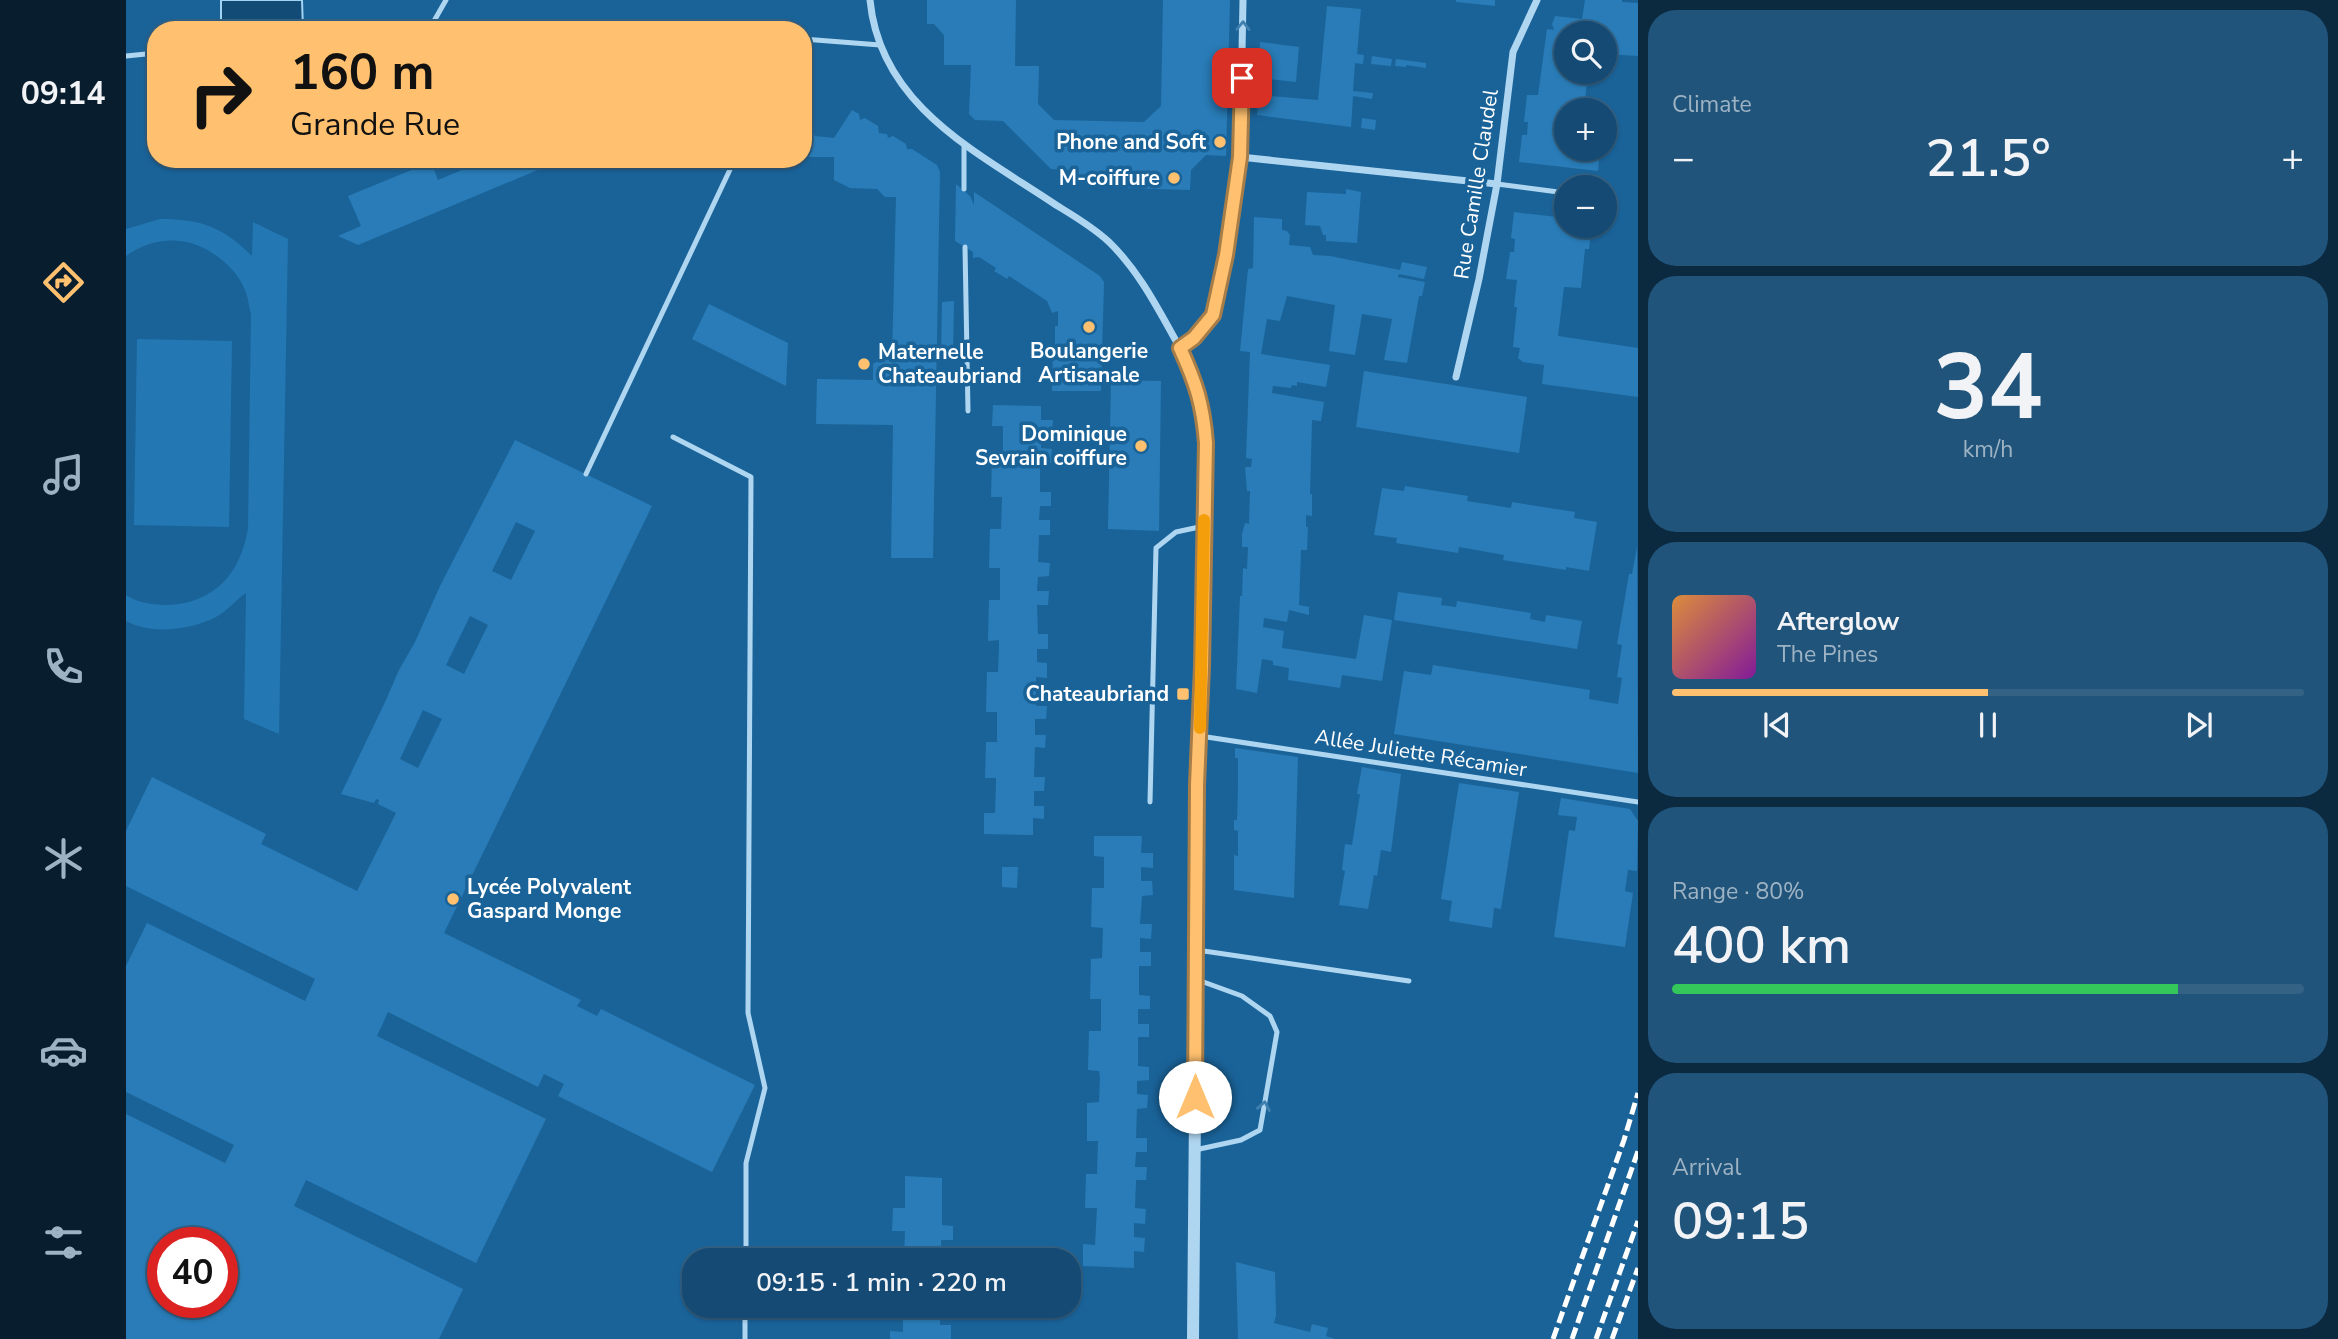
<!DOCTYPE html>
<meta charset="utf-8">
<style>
body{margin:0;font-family:"Nunito Sans",sans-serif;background:#21547b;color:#f1f3f6;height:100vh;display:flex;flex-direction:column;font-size:26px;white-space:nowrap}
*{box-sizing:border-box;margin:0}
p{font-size:23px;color:#9db3c4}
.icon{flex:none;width:38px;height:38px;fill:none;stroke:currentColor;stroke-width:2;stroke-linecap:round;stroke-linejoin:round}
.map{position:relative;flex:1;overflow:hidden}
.panel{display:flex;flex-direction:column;gap:10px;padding:10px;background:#0b293f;width:700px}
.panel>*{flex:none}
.guide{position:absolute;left:21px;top:21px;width:665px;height:147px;border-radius:28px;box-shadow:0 2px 5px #0004,0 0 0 2px #336285;background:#ffc16f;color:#111;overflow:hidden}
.buttons{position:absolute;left:1428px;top:21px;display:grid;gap:14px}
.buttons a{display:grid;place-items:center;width:63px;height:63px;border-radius:50%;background:#144a73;box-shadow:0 2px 5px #0004,0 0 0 2px #336285;font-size:35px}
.speed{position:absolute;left:21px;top:1227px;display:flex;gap:14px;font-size:35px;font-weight:700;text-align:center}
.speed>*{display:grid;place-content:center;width:91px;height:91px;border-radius:50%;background:#144a73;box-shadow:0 2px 5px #0004,0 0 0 2px #336285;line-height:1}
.speed .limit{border:10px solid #d22;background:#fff;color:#111}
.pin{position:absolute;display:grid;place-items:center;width:60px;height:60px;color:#fff;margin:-30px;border-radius:14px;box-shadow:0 4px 10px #0006}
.me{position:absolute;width:77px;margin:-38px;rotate:0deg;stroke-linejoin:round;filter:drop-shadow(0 0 5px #0008)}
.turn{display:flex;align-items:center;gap:24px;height:147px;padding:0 28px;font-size:32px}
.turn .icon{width:91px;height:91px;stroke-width:2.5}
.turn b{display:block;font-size:49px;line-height:60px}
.big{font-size:52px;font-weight:600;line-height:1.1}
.panel .tile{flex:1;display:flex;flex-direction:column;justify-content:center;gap:10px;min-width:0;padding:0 24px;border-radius:28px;background:#21547b}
.panel .dial{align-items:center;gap:0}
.dial b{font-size:91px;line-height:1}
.song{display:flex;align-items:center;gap:21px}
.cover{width:84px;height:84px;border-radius:10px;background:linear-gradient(135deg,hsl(30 70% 55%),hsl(290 70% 35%))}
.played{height:7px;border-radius:4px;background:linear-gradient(90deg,#ffc16f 50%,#336285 50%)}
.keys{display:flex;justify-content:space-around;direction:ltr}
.heat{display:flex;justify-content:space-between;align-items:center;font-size:38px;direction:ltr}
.charge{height:10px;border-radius:5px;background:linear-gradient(90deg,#34c759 80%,#336285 0)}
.trip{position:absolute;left:556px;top:1248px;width:399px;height:70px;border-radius:28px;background:#144a73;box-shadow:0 2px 5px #0004,0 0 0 2px #336285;font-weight:600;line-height:70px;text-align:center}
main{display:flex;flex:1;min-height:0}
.dock{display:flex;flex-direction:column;width:126px;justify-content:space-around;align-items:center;background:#081e2e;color:#9db3c4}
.dock .icon{width:49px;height:49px}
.dock .active{color:#ffc16f}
.dock b{font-size:32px;color:#f1f3f6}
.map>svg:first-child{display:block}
.green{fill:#2377b2}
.water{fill:#114b76;stroke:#a2d3f3;stroke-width:2}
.building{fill:#297cb7;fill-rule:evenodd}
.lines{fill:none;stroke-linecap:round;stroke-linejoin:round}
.service{stroke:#afd6f1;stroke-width:5}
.minor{stroke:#afd6f1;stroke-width:7}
.tertiary{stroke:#afd6f1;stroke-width:12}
.rail{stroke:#fff;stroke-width:5;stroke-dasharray:12 5;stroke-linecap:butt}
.oneway{stroke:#3f80af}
.route-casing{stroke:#a67d48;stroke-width:18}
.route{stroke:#ffc16f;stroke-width:12}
.slow{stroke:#f59e0b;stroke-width:12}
.poi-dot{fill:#ffc16f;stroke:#1a6399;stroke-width:2.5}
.labels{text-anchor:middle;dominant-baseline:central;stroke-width:7;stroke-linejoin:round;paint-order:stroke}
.poi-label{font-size:21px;font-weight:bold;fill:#fff;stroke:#1a6399;text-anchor:end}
.street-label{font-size:21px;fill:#fff;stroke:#1a6399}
</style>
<main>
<nav class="dock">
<b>09:14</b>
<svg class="icon active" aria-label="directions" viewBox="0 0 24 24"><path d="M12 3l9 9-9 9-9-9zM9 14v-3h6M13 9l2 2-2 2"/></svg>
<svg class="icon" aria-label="music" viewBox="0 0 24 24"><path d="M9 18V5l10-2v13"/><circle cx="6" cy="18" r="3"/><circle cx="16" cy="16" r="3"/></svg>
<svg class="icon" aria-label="phone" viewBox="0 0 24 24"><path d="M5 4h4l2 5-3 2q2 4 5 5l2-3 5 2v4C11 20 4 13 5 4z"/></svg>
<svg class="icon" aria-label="climate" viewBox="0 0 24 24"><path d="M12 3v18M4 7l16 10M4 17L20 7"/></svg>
<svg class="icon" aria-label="car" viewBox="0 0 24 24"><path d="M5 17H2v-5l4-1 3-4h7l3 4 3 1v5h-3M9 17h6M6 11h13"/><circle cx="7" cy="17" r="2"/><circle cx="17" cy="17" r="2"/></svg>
<svg class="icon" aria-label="filters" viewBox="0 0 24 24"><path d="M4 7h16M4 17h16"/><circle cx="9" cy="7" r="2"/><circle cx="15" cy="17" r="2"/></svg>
</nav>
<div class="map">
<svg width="1512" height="1339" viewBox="0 0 1512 1339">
<rect width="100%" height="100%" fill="#1a6399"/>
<!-- green -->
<g class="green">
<path d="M34 219C76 219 96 227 126 256L127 222 162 239 153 734 118 719 120 593C110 600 101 611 90 617 65 630 25 635 0 621V595C11 603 29 605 42 605 90 603 115 572 122 528L125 315C123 306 122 296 118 288 109 265 77 242 53 241 35 239 15 245 0 256V229Z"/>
<path d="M11 339 106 341 103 527 8 525Z"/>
</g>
<!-- water -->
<path class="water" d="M95 0H176L177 30H95Z"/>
<!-- building -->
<g class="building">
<path d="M801 0H890L889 66H913L912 104 928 120 1018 122 1035 106 1037 0H1104L1100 156 1080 155 1065 170 1064 190 965 187V180H943V170L925 169 877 121 849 120 843 114 845 65H818V35L808 24H801Z"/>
<path d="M1330 0H1369V6L1330 2Z"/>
<path d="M1459 0H1496V2L1512 3V56L1479 54V33H1440V72H1462L1459 100 1475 102 1474 110H1440V149H1474L1472 171 1393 162 1396 135H1401L1402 122H1398L1401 95H1412L1421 29 1428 30 1426 24 1429 16 1456 19Z"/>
<path d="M1201 6 1235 9 1231 54 1238 55 1237 64 1229 63 1227 91 1247 93 1246 99 1227 96 1225 127 1131 115 1133 95 1192 100Z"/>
<path d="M1134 42 1173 47 1170 82 1132 78Z"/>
<path d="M1246 56 1266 59 1265 66 1245 64Z"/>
<path d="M1270 59 1300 63V68L1280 65V67L1269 66Z"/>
<path d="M726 110 733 114 734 120 739 118 752 126 753 133 761 134 762 138 767 136 780 144 781 149H786L811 165 814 172 807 558H765L767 425 690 424 691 379 747 380V364L755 359 766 358 770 197H759L751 189 724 188 708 180V157H677V124L685 128 689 136 708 138Z"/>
<path d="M1236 118 1250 120 1249 130 1235 128Z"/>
<path d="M362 159H438L232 245 212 236 235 226 222 196 305 162 312 180Z"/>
<path d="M830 184 844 196 848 205V192L974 276 978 282 975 391H926L927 348H929V326H932V311L926 313 921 301 883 276 881 279 868 271 870 268 853 257 847 258V252L829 241Z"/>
<path d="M1220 189 1235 192 1231 243 1200 241V235H1197L1194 226 1179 225 1181 192 1220 194Z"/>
<path d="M1388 212 1440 218V226H1466L1463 249H1459L1455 288 1438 287 1432 336 1512 348V397L1416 384 1418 365 1397 362 1392 358 1394 348 1387 347 1391 307H1388L1391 280 1380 279 1384 252H1388L1389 239 1385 238Z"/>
<path d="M1128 217 1156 219V230L1161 231 1164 235 1163 245 1184 247 1187 255 1204 256 1274 270 1276 262 1301 267 1298 279 1273 274 1272 277 1299 282 1296 296H1293L1281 363 1258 360 1266 319 1236 314 1229 355 1203 351 1209 305 1161 296 1154 321 1141 319 1135 354 1204 365 1200 387 1171 382V386L1166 385 1165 388 1147 386 1146 393 1198 402 1195 421 1186 420 1184 494H1186V516L1180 515V527H1182L1181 550H1175L1173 605 1183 607V615L1163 610 1161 622 1138 618 1137 627 1158 631 1156 648 1230 659 1238 615 1266 620 1256 681 1216 675 1214 688 1162 680 1163 668 1147 665V661L1136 659 1131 693 1110 689 1114 596H1116L1117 568 1121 569 1122 547H1116V534L1119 523 1123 524 1124 491H1121L1119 467H1125L1126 459 1120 458 1124 352 1114 351 1122 269 1127 268Z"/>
<path d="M828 301 827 360H815L816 302Z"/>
<path d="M583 304 662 343 660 386 566 339Z"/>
<path d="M1238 371 1401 397 1393 453 1230 427Z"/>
<path d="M985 380 1035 381 1033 531 982 529Z"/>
<path d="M867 405 915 406V420H927L926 435H915V448L926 449 925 463H914V492H925V506H914L913 520H924V535H913L912 562 924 563 923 576 912 577 911 591H923L922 605H911L912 634H922V649H911V662L921 663V678L910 677V706H921L920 719H909V735H920L919 748 909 747 908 777H919L918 791H908V806H918V819L907 818V835L858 834V813H869L870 786V778H859L860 742H871V712H860L861 672H872L873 648V640L862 641 863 600H874V568H863L864 529H875L876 497H865L866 458H877V426H866Z"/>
<path d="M389 440 526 506 318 933 455 1000 451 1006 471 1016 475 1009 629 1085 586 1172 432 1096 438 1084 418 1074 412 1087 262 1012 251 1036 420 1119 350 1263 180 1180 168 1206 337 1289 313 1339H0V1114L99 1163 108 1145 0 1092V966L21 923 179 1001 189 979 0 886V831L26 777 140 834 135 844 231 891 270 813 252 804 253 800 250 799 248 803 215 794 260 700 273 670 289 642 314 586ZM390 522 409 531 385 580 366 571ZM344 616 362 625 338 674 320 665ZM297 710 316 719 292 768 274 759ZM37 1242H96V1302H37Z"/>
<path d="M1279 486 1342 496 1341 501 1385 508 1386 502 1449 512 1448 518 1471 522 1463 571 1440 567V570L1377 560 1378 555 1333 547 1332 553 1270 543 1271 538 1248 535 1256 488 1278 491Z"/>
<path d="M1511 547 1512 773 1268 734 1278 671 1305 675 1307 665 1464 690 1463 699 1492 704 1496 678 1491 677 1496 645 1491 644 1503 574H1506Z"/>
<path d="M1272 592 1316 598 1315 605 1330 607 1331 601 1405 613 1404 619 1419 622 1420 615 1456 621 1451 649 1268 620Z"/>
<path d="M1109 748 1172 757 1168 898 1108 890V855L1112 856V831L1108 830V820H1111L1112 789V758H1109Z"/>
<path d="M1236 767 1275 774 1265 852 1255 850 1251 876 1248 875 1242 909 1213 905 1219 871 1216 870 1219 844 1226 845 1234 794H1231Z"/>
<path d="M1333 783 1393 792 1375 909 1368 908 1366 928 1323 921 1326 901 1315 899Z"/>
<path d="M1435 798 1504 809 1512 821 1511 871 1502 870 1499 891 1507 893 1499 947 1428 937 1443 830 1449 831 1451 817 1432 815Z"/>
<path d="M968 836H1016L1015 853H1027V868L1015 867V881H1026L1027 895 1016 896 1014 924H1026L1025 939 1014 938V952H1025V966H1013V995L1024 996V1009H1012V1024H1023V1037H1012V1066L1023 1067V1080L1011 1081V1094L1022 1095 1021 1108 1011 1109 1010 1138H1021V1152H1010L1009 1167H1021L1020 1180H1010L1009 1208 1020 1209 1019 1224 1008 1223V1237L1019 1238 1018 1252 1008 1251V1268L957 1266V1244L969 1245 971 1208H959L960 1174H971L972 1141H961V1103L973 1102 974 1077 973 1071 962 1070 963 1031H975V999H964L965 959 976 958 977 928 965 927 966 888H978V857L968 856Z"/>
<path d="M876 867H892L891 888 876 887Z"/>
<path d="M779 1176 816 1178V1225L827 1226V1240H815V1255H827V1260H778L779 1231H766L767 1208H779Z"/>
<path d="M1110 1262 1149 1272 1150 1315 1148 1323 1184 1332 1186 1324 1202 1328 1200 1336 1209 1339H1112Z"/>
<path d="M777 1306H826V1311H814V1325H825V1339H764V1331L777 1332Z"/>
</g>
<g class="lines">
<!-- service -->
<g class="service">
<path d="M297 30 308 21 320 0"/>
<path d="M410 30 529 22 552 30"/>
<path d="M677 39 754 45"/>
<path d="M0 56 30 53"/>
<path d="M838 144V189"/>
<path d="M1371 184 1440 193"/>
<path d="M1479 198 1487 199"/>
<path d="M839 247 842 411"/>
<path d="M547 437 625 477 622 1013 639 1088 620 1163V1260"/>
<path d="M460 474 609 159"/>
<path d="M1074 736 1512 802"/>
<path d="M1024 802 1030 548 1050 532 1078 526"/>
<path d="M1071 950 1283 981"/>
<path d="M1069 1150 1115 1140 1134 1130 1151 1032 1144 1016 1116 996 1072 980"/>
<path d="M619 1339V1306"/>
</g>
<!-- minor -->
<g class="minor">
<path d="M744 0C754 106 851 152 930 205 948 216 967 227 983 242 1014 272 1033 311 1054 348L1068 338 1087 315 1100 255 1114 157 1117 0"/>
<path d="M1114 157 1371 184"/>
<path d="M1330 377 1353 279 1371 184 1387 52 1411 0"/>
</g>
<!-- tertiary -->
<path class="tertiary" d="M1054 348C1069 381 1078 406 1080 443L1076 665 1072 770 1067 1339"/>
<!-- rail -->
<g class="rail">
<path d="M1427 1339 1498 1140 1512 1093"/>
<path d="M1446 1339 1512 1151"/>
<path d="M1470 1339 1512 1221"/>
<path d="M1486 1339 1512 1268"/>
</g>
</g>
<!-- one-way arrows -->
<defs><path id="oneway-chevron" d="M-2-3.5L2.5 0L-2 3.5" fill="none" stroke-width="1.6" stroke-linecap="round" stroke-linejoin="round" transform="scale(1.75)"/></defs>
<g class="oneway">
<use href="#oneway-chevron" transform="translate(1117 26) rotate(-89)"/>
<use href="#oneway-chevron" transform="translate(1138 1106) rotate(-80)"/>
</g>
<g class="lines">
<!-- route casing -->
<g class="route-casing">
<path id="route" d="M1069 1097 1071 785 1076 666 1080 443C1077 404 1070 383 1054 348L1068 338 1087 315 1100 255 1114 157 1116 78"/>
</g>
<!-- route -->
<use href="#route" class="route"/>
<!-- slow -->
<path class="slow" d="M1074 728 1078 520"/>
</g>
<!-- markers -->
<g class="poi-dot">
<circle cx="1094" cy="142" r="7"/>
<circle cx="1048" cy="178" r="7"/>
<circle cx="963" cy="327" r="7"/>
<circle cx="738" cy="364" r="7"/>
<circle cx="1015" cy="446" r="7"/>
<rect x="1050" y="687" width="14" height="14" rx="3.5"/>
<circle cx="327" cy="899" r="7"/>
</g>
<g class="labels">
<!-- poi labels -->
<g class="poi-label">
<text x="1080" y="142">Phone and Soft</text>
<text x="1034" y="178">M-coiffure</text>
<text x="963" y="351" text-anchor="middle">Boulangerie<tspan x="963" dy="24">Artisanale</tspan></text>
<text x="752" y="352" text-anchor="start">Maternelle<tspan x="752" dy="24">Chateaubriand</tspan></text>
<text x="1001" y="434">Dominique<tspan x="1001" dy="24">Sevrain coiffure</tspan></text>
<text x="1043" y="694">Chateaubriand</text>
<text x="341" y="887" text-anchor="start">Lycée Polyvalent<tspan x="341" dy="24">Gaspard Monge</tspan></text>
</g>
<!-- street labels -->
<g class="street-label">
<text transform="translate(1350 184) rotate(-81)">Rue Camille Claudel</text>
<text transform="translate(1295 753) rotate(9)">Allée Juliette Récamier</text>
</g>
</g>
</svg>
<div class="buttons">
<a><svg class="icon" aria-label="search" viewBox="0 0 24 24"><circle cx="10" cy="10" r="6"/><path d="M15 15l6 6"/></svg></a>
<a>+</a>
<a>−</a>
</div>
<div class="speed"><div class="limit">40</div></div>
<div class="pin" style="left:1116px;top:78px;background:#d93025"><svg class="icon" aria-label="arrive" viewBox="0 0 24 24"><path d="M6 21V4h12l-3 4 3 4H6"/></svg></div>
<svg class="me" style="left:1069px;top:1097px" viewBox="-20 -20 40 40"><circle r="19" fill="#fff"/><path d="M0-13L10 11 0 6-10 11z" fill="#ffc16f"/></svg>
<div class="trip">09:15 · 1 min · 220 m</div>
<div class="guide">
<div class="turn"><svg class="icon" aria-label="right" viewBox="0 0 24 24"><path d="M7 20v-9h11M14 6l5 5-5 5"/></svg><div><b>160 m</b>Grande Rue</div></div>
</div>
</div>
<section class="panel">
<div class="tile"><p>Climate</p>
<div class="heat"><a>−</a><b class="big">21.5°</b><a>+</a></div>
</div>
<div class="tile dial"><b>34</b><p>km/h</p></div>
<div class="tile">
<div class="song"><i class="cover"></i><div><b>Afterglow</b><p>The Pines</p></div></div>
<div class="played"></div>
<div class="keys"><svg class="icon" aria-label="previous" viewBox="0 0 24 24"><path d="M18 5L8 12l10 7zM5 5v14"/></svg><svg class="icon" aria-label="pause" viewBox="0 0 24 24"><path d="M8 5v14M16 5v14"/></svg><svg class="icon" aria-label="next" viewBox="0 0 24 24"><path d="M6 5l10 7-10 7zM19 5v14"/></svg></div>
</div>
<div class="tile"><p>Range · 80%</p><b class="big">400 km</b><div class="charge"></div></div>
<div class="tile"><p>Arrival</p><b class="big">09:15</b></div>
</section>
</main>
